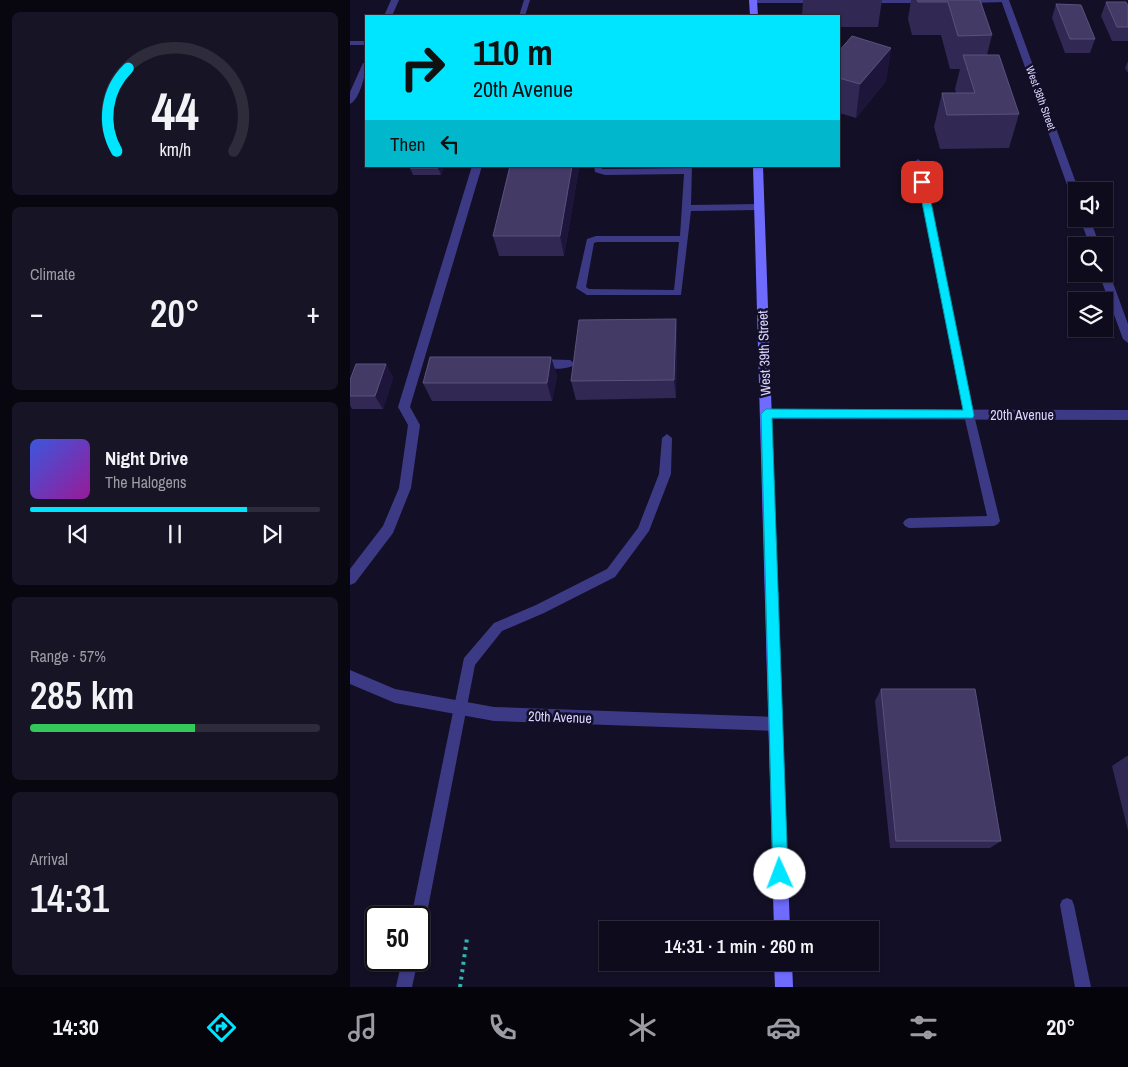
<!DOCTYPE html>
<meta charset="utf-8">
<style>
body{margin:0;font-family:"Archivo Narrow",sans-serif;background:#171425;color:#f1f3f6;height:100vh;display:flex;flex-direction:column;font-size:19px;white-space:nowrap}
*{box-sizing:border-box;margin:0}
p{font-size:16px;color:#9b9ba3}
.icon{flex:none;width:28px;height:28px;fill:none;stroke:currentColor;stroke-width:2;stroke-linecap:round;stroke-linejoin:round}
.map{position:relative;flex:1;overflow:hidden}
.sheet{display:flex;flex-direction:column;gap:12px;padding:12px;background:#08060f;width:350px}
.sheet>*{flex:none}
.hud{position:absolute;left:15px;top:15px;width:475px;height:152px;border-radius:0px;box-shadow:0 1px 4px #0004,0 0 0 1px #2e2b3b;background:#00e5ff;color:#111;overflow:hidden}
.tools{position:absolute;left:718px;top:182px;display:grid;gap:10px}
.tools a{display:grid;place-items:center;width:45px;height:45px;border-radius:0px;background:#0e0b1c;box-shadow:0 1px 4px #0004,0 0 0 1px #2e2b3b;font-size:25px}
.speed{position:absolute;left:15px;top:906px;display:flex;gap:10px;font-size:25px;font-weight:700;text-align:center}
.speed>*{display:grid;place-content:center;width:65px;height:65px;border-radius:50%;background:#0e0b1c;box-shadow:0 1px 4px #0004,0 0 0 1px #2e2b3b;line-height:1}
.speed .limit{border:2px solid #111;border-radius:8px;background:#fff;color:#111}
.pin{position:absolute;display:grid;place-items:center;width:42px;height:42px;color:#fff;margin:-21px;border-radius:10px;box-shadow:0 2px 8px #0006}
.me{position:absolute;width:55px;margin:-28px;rotate:358deg;stroke-linejoin:round;filter:drop-shadow(0 0 4px #0008)}
.turn{display:flex;align-items:center;gap:18px;height:105px;padding:0 25px;font-size:22px}
.turn .icon{width:65px;height:65px;stroke-width:2.5}
.turn b{display:block;font-size:35px;line-height:42px}
.then{display:flex;align-items:center;height:48px;padding:0 25px;background:#0003;gap:10px;font-size:19px}
.big{font-size:38px;font-weight:600;line-height:1.1}
.sheet .widget{flex:1;display:flex;flex-direction:column;justify-content:center;gap:8px;min-width:0;padding:0 18px;border-radius:8px;background:#171425}
.sheet .dial{align-items:center;gap:0}
.dial svg{height:130px;overflow:visible;fill:none;stroke:#2e2b3b;stroke-width:7;stroke-linecap:round;text-anchor:middle}
.dial text{fill:#f1f3f6;stroke:none}
.song{display:flex;align-items:center;gap:15px}
.cover{width:60px;height:60px;border-radius:8px;background:linear-gradient(135deg,hsl(230 70% 55%),hsl(300 70% 35%))}
.played{height:5px;border-radius:2px;background:linear-gradient(90deg,#00e5ff 75%,#2e2b3b 75%)}
.keys{display:flex;justify-content:space-around;direction:ltr}
.heat{display:flex;justify-content:space-between;align-items:center;font-size:28px;direction:ltr}
.charge{height:8px;border-radius:4px;background:linear-gradient(90deg,#34c759 57%,#2e2b3b 0)}
.trip{position:absolute;left:249px;top:921px;width:280px;height:50px;border-radius:0px;background:#0e0b1c;box-shadow:0 1px 4px #0004,0 0 0 1px #2e2b3b;font-weight:600;line-height:50px;text-align:center}
.menu{display:flex;height:80px;justify-content:space-around;align-items:center;background:#06040b;color:#9b9ba3}
.menu .icon{width:35px;height:35px}
.menu .on{color:#00e5ff}
.menu b{font-size:22px;color:#f1f3f6}
main{display:flex;flex:1;min-height:0}
.map>svg:first-child{display:block}
.lines{fill:none;stroke-linecap:round;stroke-linejoin:round}
.path{stroke:#2fb8b0;stroke-width:4;stroke-dasharray:3 4.5;stroke-linecap:butt}
.lane{fill:#3d3a85;fill-rule:evenodd}
.street{fill:#3d3a85;fill-rule:evenodd}
.secondary{fill:#6f6bff;fill-rule:evenodd}
.wall{fill:#312854}
.shaded-wall{fill:#1d163a}
.building{fill:#433a66;stroke:#5a527e}
.route{fill:#00e5ff;stroke:#0095a6}
.labels{text-anchor:middle;dominant-baseline:central;stroke-width:5;stroke-linejoin:round;paint-order:stroke}
.far-street-label{font-size:11px;fill:#d9d4ff;stroke:#130f26}
.street-label{font-size:14px;fill:#d9d4ff;stroke:#130f26}
</style>
<main>
<section class="sheet">
<div class="widget dial"><svg viewBox="0 0 100 80">
<path d="M14 69A42 42 0 1 1 86 69"/>
<path d="M14 69A42 42 0 0 1 21 18" stroke="#00e5ff"/>
<text x="50" y="56" font-size="32" font-weight="700">44</text>
<text x="50" y="72" font-size="11">km/h</text>
</svg></div>
<div class="widget"><p>Climate</p>
<div class="heat"><a>−</a><b class="big">20°</b><a>+</a></div>
</div>
<div class="widget">
<div class="song"><i class="cover"></i><div><b>Night Drive</b><p>The Halogens</p></div></div>
<div class="played"></div>
<div class="keys"><svg class="icon" aria-label="previous" viewBox="0 0 24 24"><path d="M18 5L8 12l10 7zM5 5v14"/></svg><svg class="icon" aria-label="pause" viewBox="0 0 24 24"><path d="M8 5v14M16 5v14"/></svg><svg class="icon" aria-label="next" viewBox="0 0 24 24"><path d="M6 5l10 7-10 7zM19 5v14"/></svg></div>
</div>
<div class="widget"><p>Range · 57%</p><b class="big">285 km</b><div class="charge"></div></div>
<div class="widget"><p>Arrival</p><b class="big">14:31</b></div>
</section>
<div class="map">
<svg width="778" height="987" viewBox="0 0 778 987">
<rect width="100%" height="100%" fill="#130f26"/>
<g class="lines">
<!-- path -->
<path class="path" d="M110 987 117 938"/>
<!-- lane -->
<g class="lane">
<path d="M174 0H180L175 16H169Z"/>
<path d="M400 0H471V1L468 3H403Z"/>
<path d="M514 0H579V1L576 3H517Z"/>
<path d="M614 0H659L656 2 617 3Z"/>
<path d="M568 159 572 162 624 415 650 521 648 524 644 526 559 528 555 526 553 523 555 520 559 518 637 516 614 415 564 162Z"/>
<path d="M244 166H252V169H255L334 168V166H342L341 205 410 204 414 207 410 210 341 211 331 295H237L226 288 237 239 246 236H330L334 174 255 175 245 172ZM247 242H329L324 290 239 289 236 287 244 243Z"/>
<path d="M189 359 220 360 225 364C219 371 190 370 184 363Z"/>
<path d="M317 434 322 438 321 474 299 531 265 577 194 613 152 631 125 665 76 918 73 923 69 925V918H61L114 658 144 623 186 605 257 569 288 528 309 474 312 438Z"/>
<path d="M717 898 722 900 724 905 741 987H725L710 905 712 900Z"/>
<path d="M52 960H68L62 987H46Z"/>
</g>
<!-- street -->
<g class="street">
<path d="M41 0H49L42 16H34Z"/>
<path d="M651 0H659L729 191H726V199L721 196Z"/>
<rect x="0" y="41" width="16" height="4"/>
<path d="M13 63H16C16 73 10 99 0 104V92Z"/>
<path d="M122 166H132L60 407 70 425 61 488 43 533 5 583 0 585V569L33 526 49 488 58 425 48 407Z"/>
<path d="M730 219H740L750 246H740Z"/>
<path d="M754 268 759 272 778 324V343L773 339 749 274H754Z"/>
<path d="M416 409 778 410V420L416 419 410 414Z"/>
<path d="M0 670 45 689 144 707 426 717 431 719 433 724 431 729 426 731 144 721 45 703 0 684Z"/>
</g>
<!-- secondary -->
<g class="secondary">
<path d="M399 0H407L408 16H400Z"/>
<path d="M403 166H413L440 930H424Z"/>
<path d="M424 962H442L443 987H425Z"/>
</g>
</g>
<!-- wall -->
<g class="wall">
<path d="M453 0H532L528 27H489V16H452Z"/>
<path d="M561 0H630L642 35 637 55 669 114 659 148 590 149 584 127 592 93H606L605 89 610 69H600L591 35H562L558 19Z"/>
<path d="M756 2 778 6V41H762L751 16Z"/>
<path d="M706 4 745 39 740 53H715L702 18Z"/>
<path d="M541 48 536 81 506 118 489 113V51Z"/>
<path d="M778 61V73L775 68Z"/>
<path d="M94 166 91 175H63L60 168Z"/>
<path d="M160 166H229V168L214 256H149L143 236Z"/>
<path d="M326 319 327 338 326 398 226 400 221 381Z"/>
<path d="M201 357 207 376 202 401H82L73 383Z"/>
<path d="M36 364 43 378 33 409H2L0 405V380Z"/>
<path d="M531 689 651 841 640 848H540L525 701Z"/>
<path d="M777 756H778V831L762 766Z"/>
</g>
<!-- shaded-wall -->
<g class="shaded-wall">
<path d="M541 48 536 81 506 118 510 84Z"/>
<path d="M89 166H94L91 175 88 168Z"/>
<path d="M222 166H229V168L214 256 210 236Z"/>
<path d="M326 319 327 338 326 398 324 380Z"/>
<path d="M201 357 207 376 202 401 197 383Z"/>
<path d="M36 364 43 378 33 409 25 396Z"/>
</g>
<!-- building -->
<g class="building">
<path d="M567 0H630L642 35 608 36 598 2H568Z"/>
<path d="M756 2H776L778 6V27H767Z"/>
<path d="M706 4 731 5 745 39H720Z"/>
<path d="M502 36 541 48 510 84 489 78V51Z"/>
<path d="M613 55H649L669 114 597 115 592 93H625Z"/>
<path d="M61 166H89L88 168H60Z"/>
<path d="M160 166H222L210 236H143Z"/>
<path d="M326 319 324 380 221 381 229 320Z"/>
<path d="M80 357H201L197 383H73Z"/>
<path d="M6 364H36L25 396H0V380Z"/>
<path d="M531 689H625L651 841H546Z"/>
</g>
<!-- route -->
<path class="route" d="M572 179 577 182 624 415 623 418H422L438 874 436 879 430 881 425 879 423 874 411 414 416 409 613 410 568 182Z"/>
<g class="labels">
<!-- far-street labels -->
<g class="far-street-label">
<text transform="translate(691 98) rotate(70)">West 38th Street</text>
</g>
<!-- street labels -->
<g class="street-label">
<text transform="translate(414 353) rotate(-92)">West 39th Street</text>
<text x="672" y="415">20th Avenue</text>
<text transform="translate(210 717) rotate(2)">20th Avenue</text>
</g>
</g>
</svg>
<div class="tools">
<a><svg class="icon" aria-label="sound" viewBox="0 0 24 24"><path d="M4 9h4l5-4v14l-5-4H4zM17 9q2 3 0 6"/></svg></a>
<a><svg class="icon" aria-label="search" viewBox="0 0 24 24"><circle cx="10" cy="10" r="6"/><path d="M15 15l6 6"/></svg></a>
<a><svg class="icon" aria-label="layers" viewBox="0 0 24 24"><path d="M12 4l9 5-9 5-9-5zM3 14l9 5 9-5"/></svg></a>
</div>
<div class="speed"><div class="limit">50</div></div>
<div class="pin" style="left:572px;top:182px;background:#d93025"><svg class="icon" aria-label="arrive" viewBox="0 0 24 24"><path d="M6 21V4h12l-3 4 3 4H6"/></svg></div>
<svg class="me" style="left:430px;top:874px" viewBox="-20 -20 40 40"><circle r="19" fill="#fff"/><path d="M0-13L10 11 0 6-10 11z" fill="#00e5ff"/></svg>
<div class="trip">14:31 · 1 min · 260 m</div>
<div class="hud">
<div class="turn"><svg class="icon" aria-label="right" viewBox="0 0 24 24"><path d="M7 20v-9h11M14 6l5 5-5 5"/></svg><div><b>110 m</b>20th Avenue</div></div>
<div class="then">Then<svg class="icon" aria-label="left" viewBox="0 0 24 24"><path d="M17 20v-9H6M10 6l-5 5 5 5"/></svg></div>
</div>
</div>
</main>
<nav class="menu">
<b>14:30</b>
<svg class="icon on" aria-label="directions" viewBox="0 0 24 24"><path d="M12 3l9 9-9 9-9-9zM9 14v-3h6M13 9l2 2-2 2"/></svg>
<svg class="icon" aria-label="music" viewBox="0 0 24 24"><path d="M9 18V5l10-2v13"/><circle cx="6" cy="18" r="3"/><circle cx="16" cy="16" r="3"/></svg>
<svg class="icon" aria-label="phone" viewBox="0 0 24 24"><path d="M5 4h4l2 5-3 2q2 4 5 5l2-3 5 2v4C11 20 4 13 5 4z"/></svg>
<svg class="icon" aria-label="climate" viewBox="0 0 24 24"><path d="M12 3v18M4 7l16 10M4 17L20 7"/></svg>
<svg class="icon" aria-label="car" viewBox="0 0 24 24"><path d="M5 17H2v-5l4-1 3-4h7l3 4 3 1v5h-3M9 17h6M6 11h13"/><circle cx="7" cy="17" r="2"/><circle cx="17" cy="17" r="2"/></svg>
<svg class="icon" aria-label="filters" viewBox="0 0 24 24"><path d="M4 7h16M4 17h16"/><circle cx="9" cy="7" r="2"/><circle cx="15" cy="17" r="2"/></svg>
<b>20°</b>
</nav>
